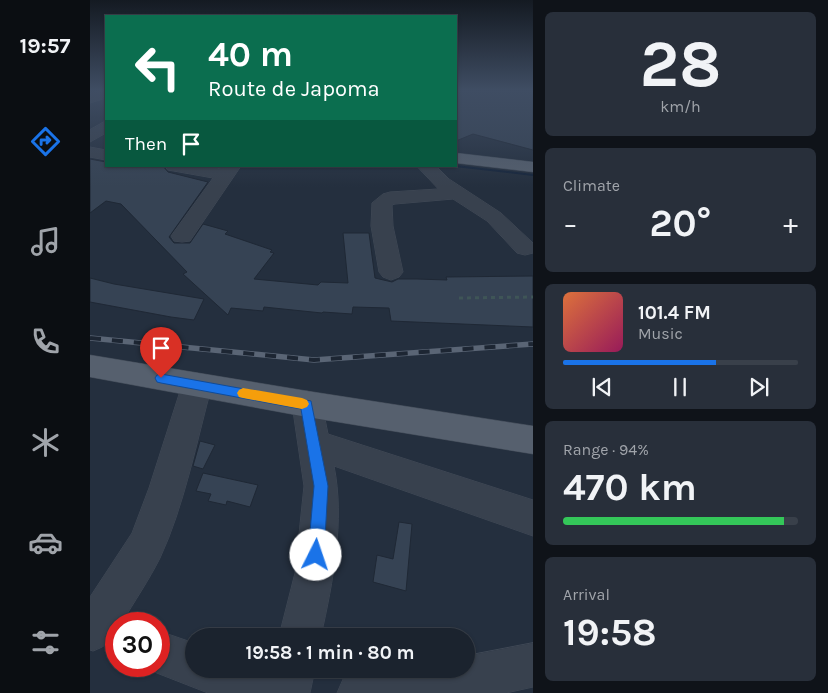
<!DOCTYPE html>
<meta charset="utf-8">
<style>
body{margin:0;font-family:Karla,sans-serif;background:#282f3a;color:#f1f3f6;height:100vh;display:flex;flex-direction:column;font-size:19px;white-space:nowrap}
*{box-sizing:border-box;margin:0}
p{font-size:16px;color:#a0a4aa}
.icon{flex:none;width:28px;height:28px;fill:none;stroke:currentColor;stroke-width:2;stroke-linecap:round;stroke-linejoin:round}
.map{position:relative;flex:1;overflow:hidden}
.panel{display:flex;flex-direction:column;gap:12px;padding:12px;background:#0f1319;width:295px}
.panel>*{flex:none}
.hud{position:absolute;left:15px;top:15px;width:352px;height:152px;border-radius:0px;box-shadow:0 1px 4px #0004,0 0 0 1px #39404a;background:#0b6e4f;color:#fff;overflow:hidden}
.speed{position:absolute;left:15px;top:612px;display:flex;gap:10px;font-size:25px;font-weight:700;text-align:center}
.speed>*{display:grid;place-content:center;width:65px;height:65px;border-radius:50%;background:#1b232e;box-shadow:0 1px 4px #0004,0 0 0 1px #39404a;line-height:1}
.speed .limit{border:8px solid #d22;background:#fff;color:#111}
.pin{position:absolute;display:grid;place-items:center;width:42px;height:42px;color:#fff;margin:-51px -21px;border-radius:50% 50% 50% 0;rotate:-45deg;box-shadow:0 0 5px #0007}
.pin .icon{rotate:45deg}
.me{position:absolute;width:55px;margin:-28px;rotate:4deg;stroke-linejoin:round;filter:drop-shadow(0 0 4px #0008)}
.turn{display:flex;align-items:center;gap:18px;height:105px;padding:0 20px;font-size:22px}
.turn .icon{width:65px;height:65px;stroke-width:2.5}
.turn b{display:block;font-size:35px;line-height:42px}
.then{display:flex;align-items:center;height:48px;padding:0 20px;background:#0003;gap:10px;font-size:19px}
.big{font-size:38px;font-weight:700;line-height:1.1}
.panel .widget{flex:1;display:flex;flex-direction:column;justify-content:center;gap:8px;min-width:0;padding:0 18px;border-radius:8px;background:#282f3a}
.panel .dial{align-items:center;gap:0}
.dial b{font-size:65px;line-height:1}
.song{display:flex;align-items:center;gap:15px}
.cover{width:60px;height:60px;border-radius:8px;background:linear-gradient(135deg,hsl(20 70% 55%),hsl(330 70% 35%))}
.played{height:5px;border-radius:2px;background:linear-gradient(90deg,#1a73e8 65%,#39404a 65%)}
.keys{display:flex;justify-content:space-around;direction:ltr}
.heat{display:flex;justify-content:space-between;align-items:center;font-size:28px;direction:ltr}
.charge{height:8px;border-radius:4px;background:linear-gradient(90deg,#34c759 94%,#39404a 0)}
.trip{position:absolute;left:95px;top:628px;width:290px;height:50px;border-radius:25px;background:#1b232e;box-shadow:0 1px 4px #0004,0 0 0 1px #39404a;font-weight:700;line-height:50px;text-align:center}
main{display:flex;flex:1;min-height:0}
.tabs{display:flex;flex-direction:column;width:90px;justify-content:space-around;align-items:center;background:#0b0e12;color:#a0a4aa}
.tabs .icon{width:35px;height:35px}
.tabs .selected{color:#1a73e8}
.tabs b{font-size:22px;color:#f1f3f6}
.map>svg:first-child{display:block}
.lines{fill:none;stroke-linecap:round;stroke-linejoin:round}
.stream{fill:#17263c;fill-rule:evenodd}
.building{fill:#364354;stroke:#1f2835}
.minor-casing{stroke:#414a57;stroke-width:1}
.major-casing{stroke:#414a57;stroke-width:1}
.path{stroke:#3f5557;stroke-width:3;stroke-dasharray:4 4;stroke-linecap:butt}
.minor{fill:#38414e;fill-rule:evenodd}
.major{fill:#56606e;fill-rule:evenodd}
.rail-casing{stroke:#5a6575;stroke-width:5.5}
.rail{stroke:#1d2633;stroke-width:4;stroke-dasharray:11;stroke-linecap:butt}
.route{fill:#1a73e8;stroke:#114b97}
.slow{fill:#f59e0b}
</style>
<main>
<nav class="tabs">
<b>19:57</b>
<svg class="icon selected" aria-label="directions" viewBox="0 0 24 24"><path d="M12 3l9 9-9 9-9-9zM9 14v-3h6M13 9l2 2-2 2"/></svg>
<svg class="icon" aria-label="music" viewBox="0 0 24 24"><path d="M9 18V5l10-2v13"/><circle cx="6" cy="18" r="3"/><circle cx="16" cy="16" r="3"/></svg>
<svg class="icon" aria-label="phone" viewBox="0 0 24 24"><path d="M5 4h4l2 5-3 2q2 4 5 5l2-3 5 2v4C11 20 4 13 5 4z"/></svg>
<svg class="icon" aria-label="climate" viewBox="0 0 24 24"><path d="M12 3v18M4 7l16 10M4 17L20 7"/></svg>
<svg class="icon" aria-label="car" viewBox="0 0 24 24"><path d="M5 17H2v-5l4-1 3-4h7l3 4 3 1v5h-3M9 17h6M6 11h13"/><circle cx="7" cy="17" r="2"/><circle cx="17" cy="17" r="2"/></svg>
<svg class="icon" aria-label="filters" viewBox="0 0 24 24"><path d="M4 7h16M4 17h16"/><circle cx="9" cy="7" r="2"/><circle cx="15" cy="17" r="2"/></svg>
</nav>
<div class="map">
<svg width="443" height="693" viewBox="0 0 443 693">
<rect width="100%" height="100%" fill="#242f3e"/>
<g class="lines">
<!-- stream -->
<path class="stream" d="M366 165 443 174V176L365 167 366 166Z"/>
</g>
<!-- building -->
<g class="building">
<path d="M366 90H443V150L383 134 366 141Z"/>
<path d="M0 159 16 162V166H73L78 172 118 182 79 237 84 243H100L113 224 138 231 135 234 182 250 180 252 184 253 164 279 228 285 231 282 258 283 253 233H279L285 278 302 282 308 279H327L357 280 356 277 443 276V327L301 321 299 308 263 307 262 314 233 312 232 313 174 307 173 311 141 308 138 315 93 274 97 272 31 204 16 201 0 213Z"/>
<path d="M0 278 24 284 114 299 104 320 81 317 0 302Z"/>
<path d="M110 441 125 445 113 469 103 466Z"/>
<path d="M113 473 168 485 160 507 137 501 136 505 118 501 121 494 106 491Z"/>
<path d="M309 522 322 524 316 591 283 582 287 555 303 559Z"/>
</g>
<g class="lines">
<!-- minor casing -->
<g class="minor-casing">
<g id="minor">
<path d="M11 90H16V98L0 103V94Z"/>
<path d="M16 121V133L0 142V130Z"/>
<path d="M0 147 16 150V160L0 157Z"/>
<path d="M75 166H116L131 169 132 166H151L100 241 92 242 84 241 81 236 123 178 78 170Z"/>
<path d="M327 166H346L359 179 411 213 443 243V253L435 255 427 253 397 221 363 199 305 204 302 205 303 226 313 272 309 277 301 280 293 277 289 272 281 226 282 203 293 194 300 192 348 189Z"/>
<path d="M107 373 117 377 122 385C107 440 94 507 70 558 59 580 44 602 31 624H26C26 640 16 646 3 651L0 650V597L42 533 59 488 92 385 97 377Z"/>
<path d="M217 391 228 395 232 404 238 434 443 500V536L244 466C255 520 243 582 231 636H189L205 573 214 486 202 404 206 395Z"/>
<path d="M69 631 104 643V669H225L220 693H118L54 668 53 666H69Z"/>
<path d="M443 643V687L416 693H247L254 677 270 670 376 669V656Z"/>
</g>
</g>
<!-- major casing -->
<g class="major-casing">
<g id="major">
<path d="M366 153 443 162V172L366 163Z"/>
<path d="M0 355 217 391 443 426V454L217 417 0 377Z"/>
</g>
</g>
<!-- path -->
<path class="path" d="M369 298 443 297"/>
<!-- minor -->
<use href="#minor" class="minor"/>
<!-- major -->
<use href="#major" class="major"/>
<!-- rail casing -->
<g class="rail-casing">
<path id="rail" d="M0 338 224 360 443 344"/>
</g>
<!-- rail -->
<use href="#rail" class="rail"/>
</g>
<!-- sky -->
<linearGradient id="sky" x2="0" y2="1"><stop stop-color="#141a22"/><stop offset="0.48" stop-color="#3f4d63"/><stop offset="1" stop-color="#3f4d63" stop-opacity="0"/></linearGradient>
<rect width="443" height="187" fill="url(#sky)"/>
<!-- route -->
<path class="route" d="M71 374 221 401 238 486 234 555 232 561 226 563 220 561 218 555 224 486 211 409 71 383 67 382 65 378 67 375Z"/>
<!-- slow -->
<path class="slow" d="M153 388 212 398 217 400 219 404 217 407 212 409 153 398 149 397 147 393 149 390Z"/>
</svg>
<div class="speed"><div class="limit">30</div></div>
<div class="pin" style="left:71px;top:378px;background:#d93025"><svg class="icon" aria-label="arrive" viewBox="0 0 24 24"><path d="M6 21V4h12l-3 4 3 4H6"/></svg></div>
<svg class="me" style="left:226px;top:555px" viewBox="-20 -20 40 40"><circle r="19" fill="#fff"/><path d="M0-13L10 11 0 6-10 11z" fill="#1a73e8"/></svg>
<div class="trip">19:58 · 1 min · 80 m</div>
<div class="hud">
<div class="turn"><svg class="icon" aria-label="left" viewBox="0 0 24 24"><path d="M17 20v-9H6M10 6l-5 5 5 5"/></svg><div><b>40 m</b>Route de Japoma</div></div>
<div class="then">Then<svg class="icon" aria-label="arrive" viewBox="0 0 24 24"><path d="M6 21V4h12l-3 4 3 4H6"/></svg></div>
</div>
</div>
<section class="panel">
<div class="widget dial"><b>28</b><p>km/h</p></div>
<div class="widget"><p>Climate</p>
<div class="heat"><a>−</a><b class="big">20°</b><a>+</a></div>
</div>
<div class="widget">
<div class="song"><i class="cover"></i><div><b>101.4 FM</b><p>Music</p></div></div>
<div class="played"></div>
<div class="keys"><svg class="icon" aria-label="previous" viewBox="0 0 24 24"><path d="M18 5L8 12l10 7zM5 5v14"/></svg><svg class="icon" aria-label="pause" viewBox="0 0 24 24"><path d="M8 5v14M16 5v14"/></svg><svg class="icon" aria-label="next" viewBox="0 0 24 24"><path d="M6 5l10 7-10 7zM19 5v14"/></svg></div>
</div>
<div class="widget"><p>Range · 94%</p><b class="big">470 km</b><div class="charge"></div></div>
<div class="widget"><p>Arrival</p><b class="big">19:58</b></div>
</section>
</main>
